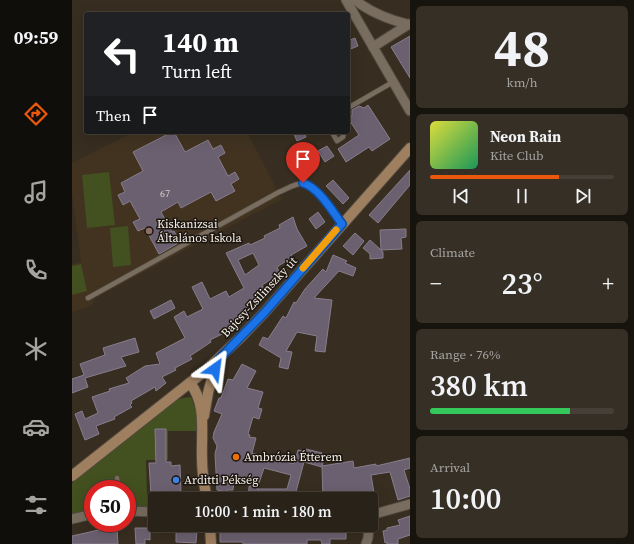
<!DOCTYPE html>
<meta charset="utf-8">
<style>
body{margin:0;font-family:"Source Serif 4",serif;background:#352f25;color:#f1f3f6;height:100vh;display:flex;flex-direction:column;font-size:15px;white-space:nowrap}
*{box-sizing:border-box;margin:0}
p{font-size:13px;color:#a5a4a2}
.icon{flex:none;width:22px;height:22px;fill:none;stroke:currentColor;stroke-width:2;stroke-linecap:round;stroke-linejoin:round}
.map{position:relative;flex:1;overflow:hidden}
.side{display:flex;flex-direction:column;gap:6px;padding:6px;background:#17130d;width:224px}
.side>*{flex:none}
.top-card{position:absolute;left:12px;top:12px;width:266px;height:122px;border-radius:4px;box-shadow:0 4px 16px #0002,0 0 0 1px #453f37;background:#202124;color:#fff;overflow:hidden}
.speed{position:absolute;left:12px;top:480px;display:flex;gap:8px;font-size:20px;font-weight:700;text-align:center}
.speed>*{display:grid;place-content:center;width:52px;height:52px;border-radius:50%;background:#292218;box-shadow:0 4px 16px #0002,0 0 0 1px #453f37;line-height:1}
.speed .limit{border:6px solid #d22;background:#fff;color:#111}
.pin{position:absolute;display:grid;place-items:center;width:34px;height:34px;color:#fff;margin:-41px -17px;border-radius:50% 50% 50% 0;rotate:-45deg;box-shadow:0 0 4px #0007}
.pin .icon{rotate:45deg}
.me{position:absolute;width:44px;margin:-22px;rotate:31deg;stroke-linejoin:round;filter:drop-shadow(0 0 3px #0008)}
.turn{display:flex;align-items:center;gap:14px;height:84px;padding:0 12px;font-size:18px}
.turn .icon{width:52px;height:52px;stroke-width:2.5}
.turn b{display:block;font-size:28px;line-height:34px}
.then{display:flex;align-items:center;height:38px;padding:0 12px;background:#0003;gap:8px;font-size:15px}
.big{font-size:30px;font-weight:600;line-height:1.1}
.side .tile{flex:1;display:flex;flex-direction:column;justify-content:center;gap:6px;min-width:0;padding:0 14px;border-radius:6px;background:#352f25}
.side .dial{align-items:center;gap:0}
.dial b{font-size:52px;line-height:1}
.song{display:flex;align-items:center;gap:12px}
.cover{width:48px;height:48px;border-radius:6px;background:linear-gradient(135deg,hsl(60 70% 55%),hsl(150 70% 35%))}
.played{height:4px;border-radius:2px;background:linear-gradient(90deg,#ea580c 70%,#453f37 70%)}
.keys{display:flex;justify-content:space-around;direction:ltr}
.heat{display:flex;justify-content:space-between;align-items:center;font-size:22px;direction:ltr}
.charge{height:6px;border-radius:3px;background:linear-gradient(90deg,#34c759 76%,#453f37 0)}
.trip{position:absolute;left:76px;top:492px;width:230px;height:40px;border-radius:4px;background:#292218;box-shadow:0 4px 16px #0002,0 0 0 1px #453f37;font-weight:600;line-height:40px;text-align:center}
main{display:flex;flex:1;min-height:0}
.tabs{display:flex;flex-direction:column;width:72px;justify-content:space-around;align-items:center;background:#100e0a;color:#a5a4a2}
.tabs .icon{width:28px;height:28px}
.tabs .current{color:#ea580c}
.tabs b{font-size:18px;color:#f1f3f6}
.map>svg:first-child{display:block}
.built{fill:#413320}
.green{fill:#43501f}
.building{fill:#6a606f;stroke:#887d8c;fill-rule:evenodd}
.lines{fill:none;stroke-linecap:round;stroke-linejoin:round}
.lane-casing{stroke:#524a3f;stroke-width:6}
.street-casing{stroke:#524a3f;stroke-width:11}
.secondary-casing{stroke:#524a3f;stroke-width:12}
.lane{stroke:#796d5f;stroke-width:4.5}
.street{stroke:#796d5f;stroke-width:9}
.secondary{stroke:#9e7f60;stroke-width:10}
.route-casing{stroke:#114b97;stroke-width:10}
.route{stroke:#1a73e8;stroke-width:7}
.slow{stroke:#f59e0b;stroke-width:7}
.education-dot{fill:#8d6e63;stroke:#1b1610;stroke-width:1.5}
.food-dot{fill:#e8710a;stroke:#1b1610;stroke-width:1.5}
.shop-dot{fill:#3f7fe0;stroke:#1b1610;stroke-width:1.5}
.labels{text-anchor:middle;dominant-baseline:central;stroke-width:3;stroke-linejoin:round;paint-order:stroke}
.number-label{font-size:10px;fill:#d4ccca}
.poi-label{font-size:12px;fill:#f7f0e8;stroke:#1b1610;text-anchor:start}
.street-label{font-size:12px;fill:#f7f0e8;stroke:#1b1610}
</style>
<main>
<nav class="tabs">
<b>09:59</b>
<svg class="icon current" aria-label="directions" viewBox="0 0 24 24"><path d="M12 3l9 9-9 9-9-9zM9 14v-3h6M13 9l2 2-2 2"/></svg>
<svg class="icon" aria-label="music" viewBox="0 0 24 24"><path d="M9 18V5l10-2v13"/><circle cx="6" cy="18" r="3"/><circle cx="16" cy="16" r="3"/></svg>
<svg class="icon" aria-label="phone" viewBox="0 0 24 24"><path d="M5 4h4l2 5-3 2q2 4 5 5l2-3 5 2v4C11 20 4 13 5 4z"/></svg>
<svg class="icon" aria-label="climate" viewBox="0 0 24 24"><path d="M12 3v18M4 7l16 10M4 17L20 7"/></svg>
<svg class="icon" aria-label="car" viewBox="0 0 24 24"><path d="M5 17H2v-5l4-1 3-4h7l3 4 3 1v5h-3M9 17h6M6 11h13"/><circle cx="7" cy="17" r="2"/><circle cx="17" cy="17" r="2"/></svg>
<svg class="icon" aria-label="filters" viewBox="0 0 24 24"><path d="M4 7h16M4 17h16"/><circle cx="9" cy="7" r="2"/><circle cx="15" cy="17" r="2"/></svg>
</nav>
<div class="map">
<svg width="338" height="544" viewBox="0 0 338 544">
<rect width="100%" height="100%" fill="#372d20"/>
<!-- built -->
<path class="built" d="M61 132H135L136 134 139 132H175L210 199 23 298 21 304 0 313V264L9 262 0 194V163Z"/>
<!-- green -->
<g class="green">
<path d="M37 172 43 225 15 228 10 175Z"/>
<path d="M56 226 59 265 41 267 38 228Z"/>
<path d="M9 264 15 291 0 295V266Z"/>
<path d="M119 397 126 416 124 431H96V460H74L75 496 126 499H83V507L55 506V489H21V510L0 515V483L104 400 111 398Z"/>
</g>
<!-- building -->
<g class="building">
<path d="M338 36V78L319 47Z"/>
<path d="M283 38 286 46 276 50V41Z"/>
<path d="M296 105 318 139 300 151 297 147 274 162 266 149 287 135 276 118 280 116V110L287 106 292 108Z"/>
<path d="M100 132H102L113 152 136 140 141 149 149 145 153 153 146 157 156 176 163 172 167 179 159 184 163 191 144 201 139 192 109 208 106 202 89 212 100 232 102 231 108 242 87 254 73 228 66 231 61 222 68 219 58 201 51 205 46 195 53 192 49 183 71 171 61 152Z"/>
<path d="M227 132H232L234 137 225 141 222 134Z"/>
<path d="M255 146 262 156 253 162 246 151Z"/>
<path d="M338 170V185L306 223 297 215Z"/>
<path d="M261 180 277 198 271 204 254 186Z"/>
<path d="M246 212 253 222 244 229 237 219Z"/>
<path d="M221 217 225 229 235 246 219 255 220 257 205 267 208 274 190 285 193 290 174 304 176 306 156 326 158 330 138 340 139 342 118 356 120 359 103 368 104 370 90 377 94 383 84 391 83 387 59 401 60 403 58 405 60 407 42 417 43 419 24 426 27 434 13 440 3 414 10 411 13 419 26 413 20 397 38 391 37 389 57 383 54 378 73 366 88 364 84 353 113 338 102 317 112 311 115 317 131 309 120 287 130 282 138 299 154 291 157 297 172 288 154 253 177 243 178 245 193 238 192 236 208 228 207 225ZM181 253 187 265 173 275 166 260Z"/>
<path d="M334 229V237L329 238 330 249 309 250 311 252V258L298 259V254L291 248 298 240 309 250 308 230Z"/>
<path d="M283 233 292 241 281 255 271 246Z"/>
<path d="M261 255 275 261 273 263 284 268 281 276 267 271 242 298 260 300 253 352 243 351 245 336 225 332 214 351 220 352 216 369 207 367 209 358 187 345 191 337 196 339 211 316 214 318 222 302 224 303 233 289 251 269 254 272Z"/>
<path d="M99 300 103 308 82 319 78 311Z"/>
<path d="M63 338 67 352 49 357 54 366 13 378 16 387 0 393V379L12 375 8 364 33 355 31 348Z"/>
<path d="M170 364 184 371 175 388 191 392 186 408 190 409 187 419 181 417 176 434 178 435 177 437 184 438 180 453 222 464 226 450 233 451 234 449 250 453 249 458 252 459 250 466 281 461 282 468 304 464V466L338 458V468L332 470 338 489V496L326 500 318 472 299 475 303 499H251L250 467 232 462 222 499H176L177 487 181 479 163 476 161 490H155V492L145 490 143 454 145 446 141 438 142 432 150 414 142 411 147 398H149L156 379 161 380ZM192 468 219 475 215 489H185Z"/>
<path d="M83 429H94V462H99V466L108 465 109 494 79 495 77 463H84Z"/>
<path d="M338 516V535L326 539V544H315V542L313 543 311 531 315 530V528L328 525 326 520Z"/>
<path d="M274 525V539H258V544H250L249 540H235V544H171V542H148V527H171V531L205 529 244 531V527Z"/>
<path d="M45 528 46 544H0V536L31 529Z"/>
<path d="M63 528H78V540L73 539V544H64Z"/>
<path d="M104 529 125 530 124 543 104 542Z"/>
</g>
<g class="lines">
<!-- lane casing -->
<g class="lane-casing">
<g id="lane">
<path d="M276 108 321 82"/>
<path d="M260 132 265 141 271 137 272 132"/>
<path d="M16 298 207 192C213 190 220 185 227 184 243 181 261 213 270 224"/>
<path d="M45 478 46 489"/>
</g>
</g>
<!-- street casing -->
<g class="street-casing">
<g id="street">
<path d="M274 0 338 111"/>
<path d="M283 0C299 13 318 20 338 25"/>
<path d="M301 47 337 24"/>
<path d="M55 511 83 512"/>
<path d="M299 515 338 504"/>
<path d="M0 519 21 514"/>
<path d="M294 544 296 538 297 525"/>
</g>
</g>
<!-- secondary casing -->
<g class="secondary-casing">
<g id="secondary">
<path d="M118 383C135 404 129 433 130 459 130 472 132 485 135 499"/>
<path d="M132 416 136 393 145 360"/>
<path d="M0 476 134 370 169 337 192 313 338 148"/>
<path d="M138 525 139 544"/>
</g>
</g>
<!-- lane -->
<use href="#lane" class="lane"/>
<!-- street -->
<use href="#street" class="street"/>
<!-- secondary -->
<use href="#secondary" class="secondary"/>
</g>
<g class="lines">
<!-- route casing -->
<g class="route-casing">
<path id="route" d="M143 369 146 360 192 313 270 224C260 211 247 188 231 183"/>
</g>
<!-- route -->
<use href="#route" class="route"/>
<!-- slow -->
<path class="slow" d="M231 268 264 230"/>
</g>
<!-- markers -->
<circle class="education-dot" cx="77" cy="231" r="4"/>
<circle class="food-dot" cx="164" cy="457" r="4"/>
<circle class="shop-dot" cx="104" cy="480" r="4"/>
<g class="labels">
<!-- number labels -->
<g class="number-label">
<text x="93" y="193">67</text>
</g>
<!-- poi labels -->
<g class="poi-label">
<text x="85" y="224">Kiskanizsai<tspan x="85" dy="14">Általános Iskola</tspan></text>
<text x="172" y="457">Ambrózia Étterem</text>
<text x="112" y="480">Arditti Pékség</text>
</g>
<!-- street labels -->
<g class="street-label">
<text transform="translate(187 297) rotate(-47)">Bajcsy-Zsilinszky út</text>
</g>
</g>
</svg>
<div class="speed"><div class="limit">50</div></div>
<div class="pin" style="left:231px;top:183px;background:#d93025"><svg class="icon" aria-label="arrive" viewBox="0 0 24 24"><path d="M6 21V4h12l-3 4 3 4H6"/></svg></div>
<svg class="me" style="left:143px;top:369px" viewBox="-20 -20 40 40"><path d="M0-17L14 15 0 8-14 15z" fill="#1a73e8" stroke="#fff" stroke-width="4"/></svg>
<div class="trip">10:00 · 1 min · 180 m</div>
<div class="top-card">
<div class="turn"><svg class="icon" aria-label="left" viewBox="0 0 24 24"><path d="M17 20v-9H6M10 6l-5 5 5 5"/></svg><div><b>140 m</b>Turn left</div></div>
<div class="then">Then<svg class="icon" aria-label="arrive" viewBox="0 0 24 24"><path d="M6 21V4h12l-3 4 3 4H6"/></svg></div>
</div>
</div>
<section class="side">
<div class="tile dial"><b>48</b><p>km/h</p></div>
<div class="tile">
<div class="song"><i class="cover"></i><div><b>Neon Rain</b><p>Kite Club</p></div></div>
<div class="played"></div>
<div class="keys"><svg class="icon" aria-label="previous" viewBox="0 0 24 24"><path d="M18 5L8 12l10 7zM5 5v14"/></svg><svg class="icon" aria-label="pause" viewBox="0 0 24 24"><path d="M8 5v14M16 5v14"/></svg><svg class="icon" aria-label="next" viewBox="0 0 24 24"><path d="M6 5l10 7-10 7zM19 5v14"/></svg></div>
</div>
<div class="tile"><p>Climate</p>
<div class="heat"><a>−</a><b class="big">23°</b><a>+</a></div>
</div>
<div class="tile"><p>Range · 76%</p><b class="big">380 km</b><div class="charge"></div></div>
<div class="tile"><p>Arrival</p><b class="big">10:00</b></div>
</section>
</main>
